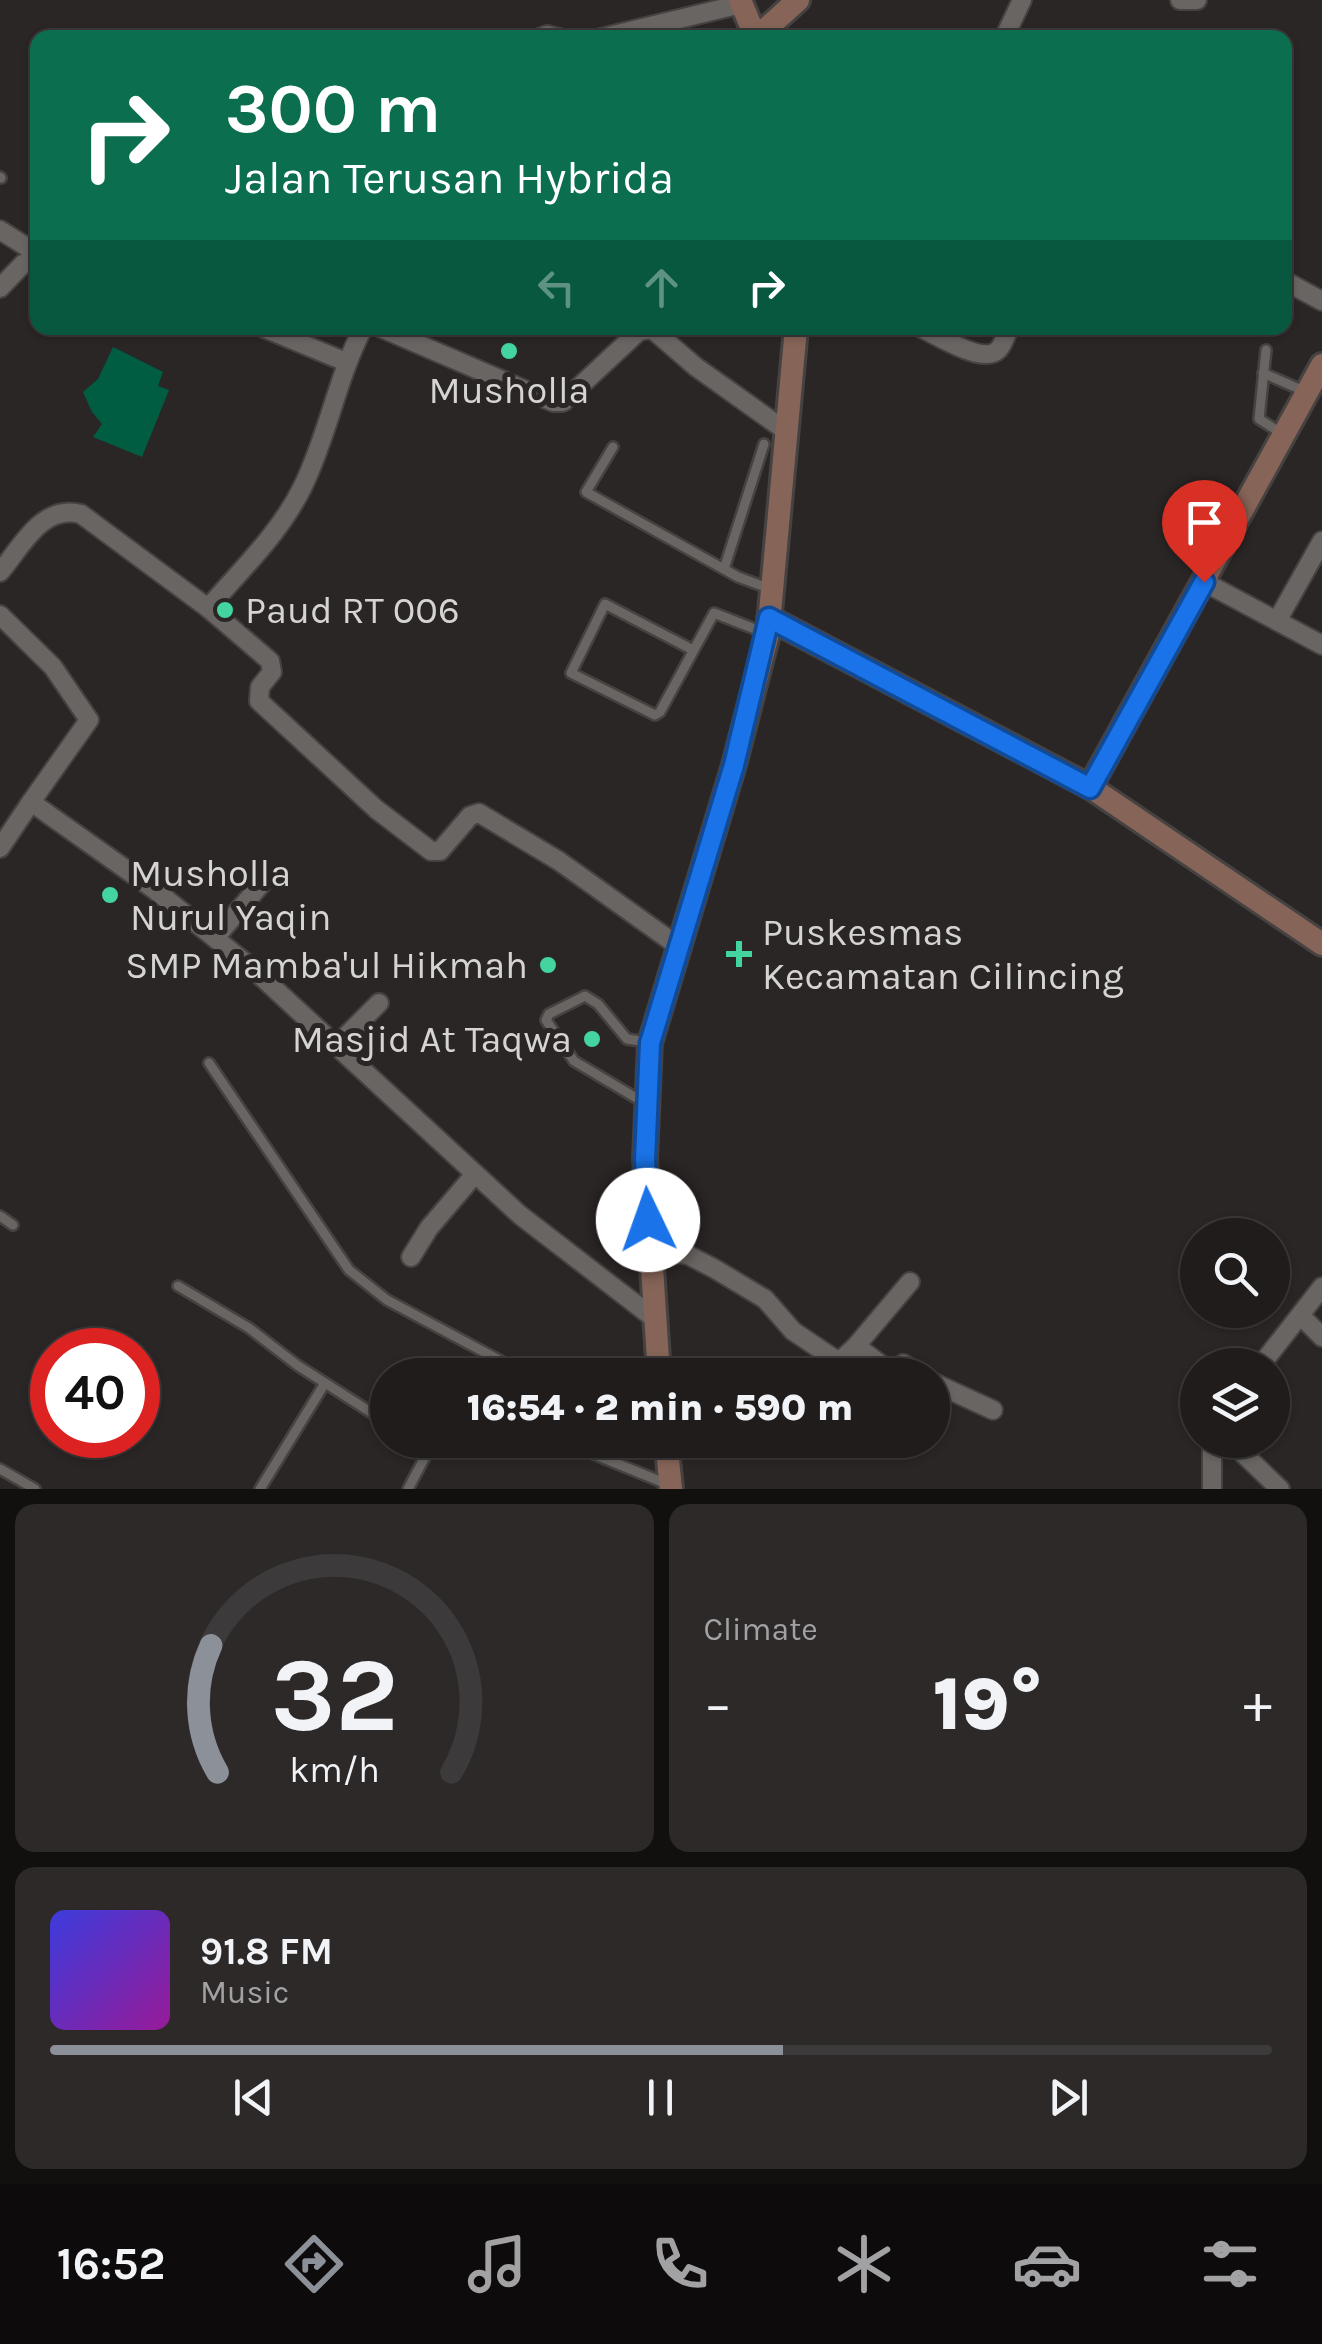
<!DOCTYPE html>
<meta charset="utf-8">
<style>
body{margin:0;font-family:Karla,sans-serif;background:#2d2929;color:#f1f3f6;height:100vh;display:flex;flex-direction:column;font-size:38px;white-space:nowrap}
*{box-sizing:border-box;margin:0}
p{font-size:32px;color:#a2a1a3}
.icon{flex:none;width:55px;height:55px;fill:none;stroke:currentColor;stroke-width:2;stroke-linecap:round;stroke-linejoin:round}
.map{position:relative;height:1489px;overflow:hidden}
.panel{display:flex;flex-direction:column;gap:15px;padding:15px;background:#120f0f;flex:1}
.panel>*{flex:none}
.top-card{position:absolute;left:30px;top:30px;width:1262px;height:305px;border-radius:20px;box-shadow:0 2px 8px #0004,0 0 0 2px #3d3a3b;background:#0b6e4f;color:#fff;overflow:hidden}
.fabs{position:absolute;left:1180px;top:1218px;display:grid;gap:20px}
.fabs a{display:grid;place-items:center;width:110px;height:110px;border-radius:50%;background:#201c1c;box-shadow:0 2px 8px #0004,0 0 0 2px #3d3a3b;font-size:50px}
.speed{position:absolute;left:30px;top:1328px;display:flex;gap:20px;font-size:50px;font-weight:700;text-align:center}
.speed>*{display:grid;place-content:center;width:130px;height:130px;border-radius:50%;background:#201c1c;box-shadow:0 2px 8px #0004,0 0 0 2px #3d3a3b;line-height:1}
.speed .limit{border:15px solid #d22;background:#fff;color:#111}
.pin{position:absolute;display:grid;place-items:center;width:85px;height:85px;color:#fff;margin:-102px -42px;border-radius:50% 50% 50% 0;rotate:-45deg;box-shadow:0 0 10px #0007}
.pin .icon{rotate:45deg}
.me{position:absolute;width:110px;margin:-55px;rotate:357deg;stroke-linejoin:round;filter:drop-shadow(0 0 8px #0008)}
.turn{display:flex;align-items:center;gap:35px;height:210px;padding:0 30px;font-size:45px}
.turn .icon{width:130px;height:130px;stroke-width:2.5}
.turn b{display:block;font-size:70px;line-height:85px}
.lanes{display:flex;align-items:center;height:95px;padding:0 30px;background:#0003;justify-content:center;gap:50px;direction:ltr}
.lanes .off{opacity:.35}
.big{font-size:75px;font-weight:800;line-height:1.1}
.panel .card{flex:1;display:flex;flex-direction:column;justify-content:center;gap:15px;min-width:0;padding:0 35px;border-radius:20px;background:#2d2929}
.panel .dial{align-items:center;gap:0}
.dial svg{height:260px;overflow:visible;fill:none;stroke:#3d3a3b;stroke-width:7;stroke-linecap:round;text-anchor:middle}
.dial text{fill:#f1f3f6;stroke:none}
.song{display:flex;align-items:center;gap:30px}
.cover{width:120px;height:120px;border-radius:15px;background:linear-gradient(135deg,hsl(240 70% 55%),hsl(300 70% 35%))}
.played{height:10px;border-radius:5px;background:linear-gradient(90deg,#8c9099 60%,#3d3a3b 60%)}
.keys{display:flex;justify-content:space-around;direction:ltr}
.heat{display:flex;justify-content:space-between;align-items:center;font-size:55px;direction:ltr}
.panel .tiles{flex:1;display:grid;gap:15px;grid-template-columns:1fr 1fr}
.card:last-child{grid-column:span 2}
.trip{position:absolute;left:370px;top:1358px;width:580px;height:100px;border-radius:50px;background:#201c1c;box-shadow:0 2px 8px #0004,0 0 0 2px #3d3a3b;font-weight:800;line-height:100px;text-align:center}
.tabs{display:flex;height:160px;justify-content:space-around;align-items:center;background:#0d0b0b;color:#a2a1a3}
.tabs .icon{width:70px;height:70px}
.tabs .selected{color:#8c9099}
.tabs b{font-size:45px;color:#f1f3f6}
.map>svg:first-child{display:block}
.green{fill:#005d42}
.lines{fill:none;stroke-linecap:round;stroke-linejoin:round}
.lane-casing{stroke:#454241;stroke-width:14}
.street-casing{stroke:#454241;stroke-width:22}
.secondary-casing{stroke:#454241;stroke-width:28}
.lane{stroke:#696563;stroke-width:9}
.street{stroke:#696563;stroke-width:18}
.secondary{stroke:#866458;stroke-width:22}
.route-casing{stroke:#114b97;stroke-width:25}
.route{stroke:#1a73e8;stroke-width:18}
.poi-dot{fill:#43d4a0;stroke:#2a2625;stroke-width:4}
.labels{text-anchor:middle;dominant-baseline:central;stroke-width:10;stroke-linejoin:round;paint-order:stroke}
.poi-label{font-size:38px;fill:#d6d4d3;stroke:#2a2625;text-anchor:start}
</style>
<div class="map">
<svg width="1322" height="1489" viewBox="0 0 1322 1489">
<rect width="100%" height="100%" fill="#2a2625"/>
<!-- green -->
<path class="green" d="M113 347 163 372 158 386 169 390 142 457 93 437 102 424 92 412 83 392 98 379Z"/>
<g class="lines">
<!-- lane casing -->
<g class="lane-casing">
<g id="lane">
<path d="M0 177 1 178"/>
<path d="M1266 350 1259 419 1281 433"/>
<path d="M1263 373 1304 391"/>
<path d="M613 447 586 492 738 577 771 589"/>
<path d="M724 569 764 444"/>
<path d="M693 650 605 604 571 673 655 715 660 712 714 613 765 633"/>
<path d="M209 1063 349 1270 387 1300 527 1375"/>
<path d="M643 1102 574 1061 546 1020 549 1014 585 996 598 1004 627 1039 647 1042"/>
<path d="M0 1216 13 1225"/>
<path d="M178 1286 249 1328 297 1365 372 1413"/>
<path d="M559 1440 667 1484"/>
<path d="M0 1469 35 1489"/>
<path d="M260 1489 325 1383"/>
<path d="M408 1489 434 1440"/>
</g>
</g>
<!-- street casing -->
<g class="street-casing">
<g id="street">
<path d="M1180 0H1197"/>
<path d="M539 38 547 35 559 38"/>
<path d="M601 38 741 4"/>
<path d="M1004 38 1022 0"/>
<path d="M0 230 38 254"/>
<path d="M1285 281 1322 301"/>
<path d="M0 288 23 264 38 256"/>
<path d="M264 328 346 362"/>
<path d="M381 328 553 402H563L639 331 652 329 696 367 786 431"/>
<path d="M921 328C937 335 983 365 998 350 1003 345 1006 335 1009 328"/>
<path d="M0 572C21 548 41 504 81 514L208 608 270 661 272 672 260 687 259 701 376 809 431 851H440L470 816 479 813 559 861 678 946"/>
<path d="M1204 582 1322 645"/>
<path d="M208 608C241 570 281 532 303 486 328 435 337 378 363 328"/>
<path d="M0 615 53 667 89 720 31 802 155 890 252 968 520 1215 655 1319"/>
<path d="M1277 621 1322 541"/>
<path d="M0 848 31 802"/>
<path d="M215 938 262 883"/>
<path d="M337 1045 379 1003"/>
<path d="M649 1249 688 1255 715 1269 765 1299 793 1331 839 1362 856 1346 891 1372 903 1364 921 1375"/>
<path d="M411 1257 429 1228 475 1174"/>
<path d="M1301 1316 1322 1337"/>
<path d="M856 1346 910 1282"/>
<path d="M1261 1365 1322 1287"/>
<path d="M932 1382 993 1410"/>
<path d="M1229 1440 1280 1489"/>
<path d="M1212 1489V1440"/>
</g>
</g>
<!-- secondary casing -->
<g class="secondary-casing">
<g id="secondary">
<path d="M740 0 756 38 798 0"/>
<path d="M769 618 1090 787 1322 944"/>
<path d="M1090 787 1322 365"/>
<path d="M659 1375 645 1159 650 1043 734 765 768 634 796 328"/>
<path d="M666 1440 671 1489"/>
</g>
</g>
<!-- lane -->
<use href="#lane" class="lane"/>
<!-- street -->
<use href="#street" class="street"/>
<!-- secondary -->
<use href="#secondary" class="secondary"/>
</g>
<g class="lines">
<!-- route casing -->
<g class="route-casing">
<path id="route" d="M648 1220 645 1160 650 1043 734 765 769 618 1090 788 1204 582"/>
</g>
<!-- route -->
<use href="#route" class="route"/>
</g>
<!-- markers -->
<g class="poi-dot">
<circle cx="509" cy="351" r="10"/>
<circle cx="225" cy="610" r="10"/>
<circle cx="110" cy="895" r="10"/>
<path d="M734 939h10v10h10v10h-10v10h-10v-10h-10v-10h10z"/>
<circle cx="548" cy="965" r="10"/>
<circle cx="592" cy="1039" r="10"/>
</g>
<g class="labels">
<!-- poi labels -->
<g class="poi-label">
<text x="509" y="390" text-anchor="middle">Musholla</text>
<text x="245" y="610">Paud RT 006</text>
<text x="130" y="873">Musholla<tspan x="130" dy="44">Nurul Yaqin</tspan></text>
<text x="762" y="932">Puskesmas<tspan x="762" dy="44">Kecamatan Cilincing</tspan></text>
<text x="528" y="965" text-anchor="end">SMP Mamba'ul Hikmah</text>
<text x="572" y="1039" text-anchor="end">Masjid At Taqwa</text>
</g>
</g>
</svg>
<div class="fabs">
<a><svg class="icon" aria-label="search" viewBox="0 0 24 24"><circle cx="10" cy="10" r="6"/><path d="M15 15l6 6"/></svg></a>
<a><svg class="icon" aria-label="layers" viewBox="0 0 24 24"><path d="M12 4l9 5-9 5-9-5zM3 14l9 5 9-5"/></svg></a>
</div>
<div class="speed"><div class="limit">40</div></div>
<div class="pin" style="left:1204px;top:582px;background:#d93025"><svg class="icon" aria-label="arrive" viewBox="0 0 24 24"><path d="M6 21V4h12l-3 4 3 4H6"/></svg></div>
<svg class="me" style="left:648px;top:1220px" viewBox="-20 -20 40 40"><circle r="19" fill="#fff"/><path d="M0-13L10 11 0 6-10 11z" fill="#1a73e8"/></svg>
<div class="trip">16:54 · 2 min · 590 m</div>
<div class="top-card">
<div class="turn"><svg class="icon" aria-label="right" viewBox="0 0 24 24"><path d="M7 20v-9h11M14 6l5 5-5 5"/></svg><div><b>300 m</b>Jalan Terusan Hybrida</div></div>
<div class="lanes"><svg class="icon off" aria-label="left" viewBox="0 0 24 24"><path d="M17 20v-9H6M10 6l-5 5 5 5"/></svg><svg class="icon off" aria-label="ahead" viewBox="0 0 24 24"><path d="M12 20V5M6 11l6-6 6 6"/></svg><svg class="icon" aria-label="right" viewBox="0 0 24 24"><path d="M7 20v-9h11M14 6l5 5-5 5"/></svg></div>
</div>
</div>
<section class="panel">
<div class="tiles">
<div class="card dial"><svg viewBox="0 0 100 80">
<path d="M14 69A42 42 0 1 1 86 69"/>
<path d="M14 69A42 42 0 0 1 12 30" stroke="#8c9099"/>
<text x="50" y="56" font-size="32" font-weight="700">32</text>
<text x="50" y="72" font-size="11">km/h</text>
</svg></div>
<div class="card"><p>Climate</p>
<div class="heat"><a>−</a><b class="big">19°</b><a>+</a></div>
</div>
<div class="card">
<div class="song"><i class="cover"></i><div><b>91.8 FM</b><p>Music</p></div></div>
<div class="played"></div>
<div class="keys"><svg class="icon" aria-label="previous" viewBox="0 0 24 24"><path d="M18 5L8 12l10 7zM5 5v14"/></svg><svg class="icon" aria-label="pause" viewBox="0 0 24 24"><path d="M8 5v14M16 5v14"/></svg><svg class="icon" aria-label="next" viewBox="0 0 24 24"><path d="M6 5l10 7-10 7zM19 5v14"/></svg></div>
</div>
</div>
</section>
<nav class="tabs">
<b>16:52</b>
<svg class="icon selected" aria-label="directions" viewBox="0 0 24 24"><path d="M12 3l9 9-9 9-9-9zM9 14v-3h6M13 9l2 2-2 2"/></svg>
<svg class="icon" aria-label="music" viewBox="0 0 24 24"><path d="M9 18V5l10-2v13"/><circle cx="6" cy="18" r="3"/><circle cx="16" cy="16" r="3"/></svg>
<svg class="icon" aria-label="phone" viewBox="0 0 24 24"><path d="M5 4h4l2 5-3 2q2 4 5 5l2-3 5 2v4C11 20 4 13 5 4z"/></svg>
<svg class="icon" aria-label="climate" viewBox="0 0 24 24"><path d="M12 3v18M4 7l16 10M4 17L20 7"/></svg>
<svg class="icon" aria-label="car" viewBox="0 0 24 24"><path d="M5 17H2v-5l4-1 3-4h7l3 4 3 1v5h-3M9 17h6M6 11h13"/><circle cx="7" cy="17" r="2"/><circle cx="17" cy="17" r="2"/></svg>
<svg class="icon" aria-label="filters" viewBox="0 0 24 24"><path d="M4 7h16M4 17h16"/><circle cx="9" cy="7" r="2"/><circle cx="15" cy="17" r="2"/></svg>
</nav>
